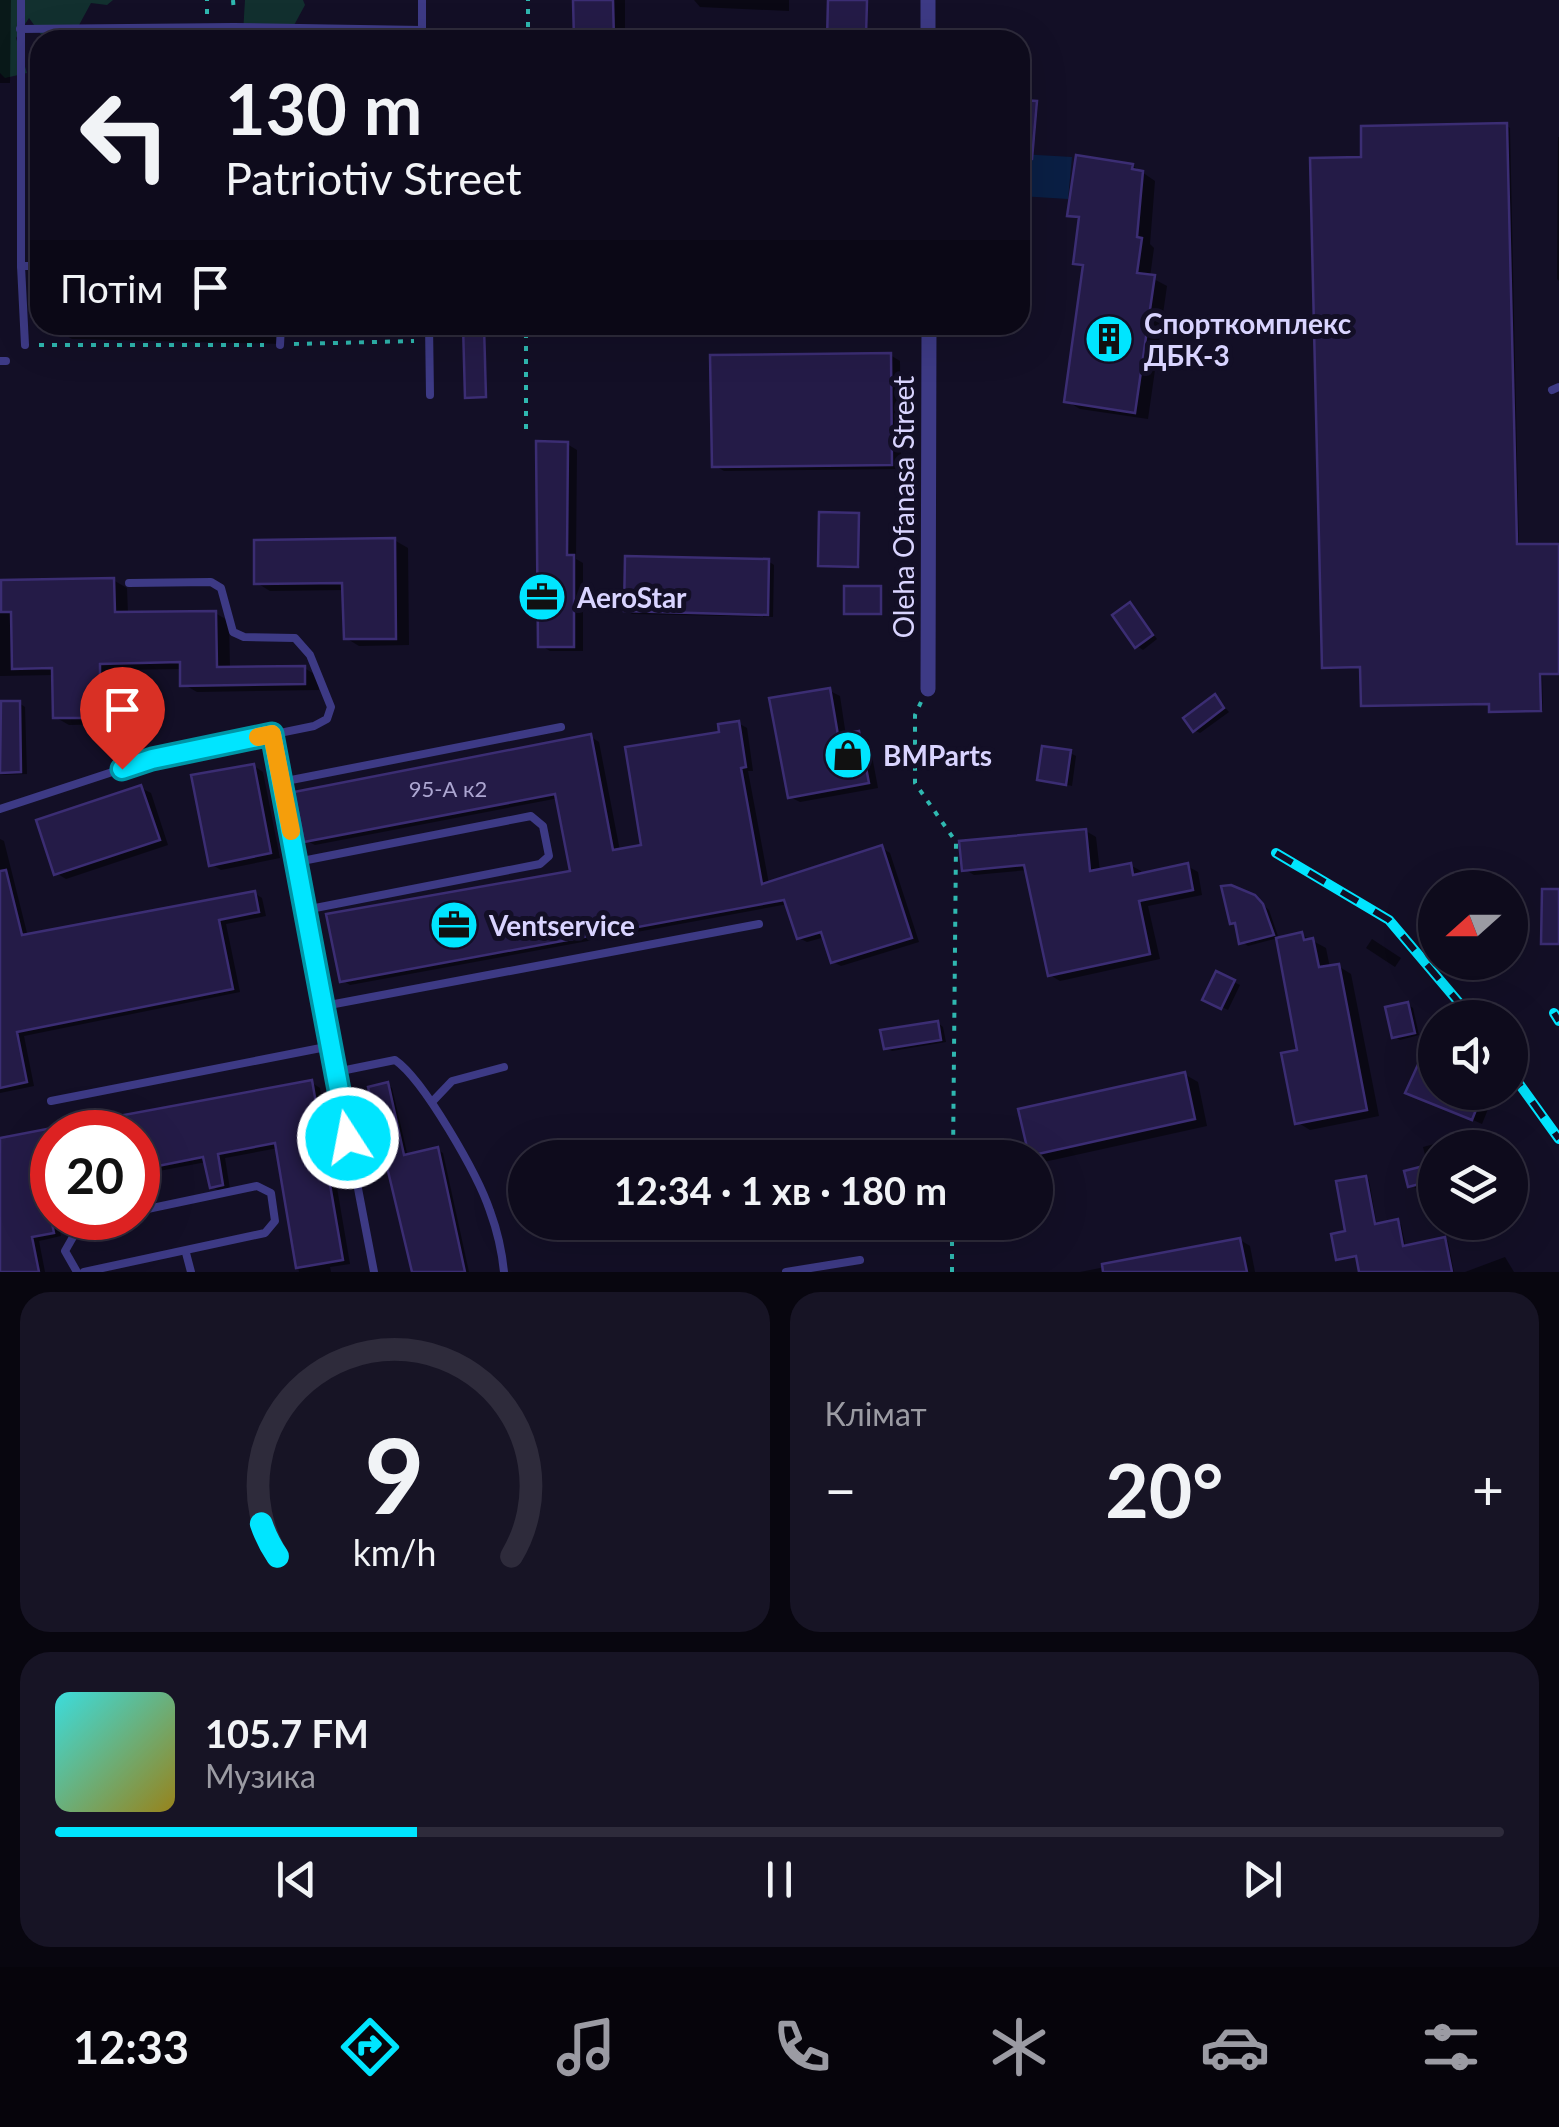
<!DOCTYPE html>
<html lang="uk">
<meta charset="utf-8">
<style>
body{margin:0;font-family:Lato,sans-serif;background:#171425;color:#f1f3f6;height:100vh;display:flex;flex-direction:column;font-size:38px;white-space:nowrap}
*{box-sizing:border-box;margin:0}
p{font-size:32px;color:#9b9ba3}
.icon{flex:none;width:55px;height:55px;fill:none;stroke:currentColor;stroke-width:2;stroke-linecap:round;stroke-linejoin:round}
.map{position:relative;height:1272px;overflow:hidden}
.details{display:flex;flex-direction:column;gap:20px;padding:20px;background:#08060f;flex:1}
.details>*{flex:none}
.guide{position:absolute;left:30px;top:30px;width:1000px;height:305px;border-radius:30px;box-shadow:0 10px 40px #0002,0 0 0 2px #2e2b3b;background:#0e0b1c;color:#f1f3f6;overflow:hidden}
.needle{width:65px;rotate:249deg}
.fabs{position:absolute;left:1418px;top:870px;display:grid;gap:20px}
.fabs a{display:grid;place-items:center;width:110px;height:110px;border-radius:50%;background:#0e0b1c;box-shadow:0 10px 40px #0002,0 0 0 2px #2e2b3b;font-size:50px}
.speed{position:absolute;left:30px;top:1110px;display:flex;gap:20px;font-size:50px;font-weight:700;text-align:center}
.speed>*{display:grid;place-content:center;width:130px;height:130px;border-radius:50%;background:#0e0b1c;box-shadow:0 10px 40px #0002,0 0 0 2px #2e2b3b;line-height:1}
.speed .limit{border:15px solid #d22;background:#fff;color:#111}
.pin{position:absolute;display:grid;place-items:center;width:85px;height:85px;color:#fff;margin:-102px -42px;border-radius:50% 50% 50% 0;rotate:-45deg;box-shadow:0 0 10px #0007}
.pin .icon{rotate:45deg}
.me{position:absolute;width:110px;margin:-55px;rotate:349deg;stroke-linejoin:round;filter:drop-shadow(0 0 8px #0008)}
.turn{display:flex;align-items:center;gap:35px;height:210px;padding:0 30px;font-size:45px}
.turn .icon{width:130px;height:130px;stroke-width:2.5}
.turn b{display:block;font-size:70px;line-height:85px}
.then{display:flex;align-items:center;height:95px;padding:0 30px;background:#0003;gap:20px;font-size:38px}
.big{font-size:75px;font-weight:700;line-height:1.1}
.details .card{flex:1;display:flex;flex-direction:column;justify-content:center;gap:15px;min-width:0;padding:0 35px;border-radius:30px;background:#171425}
.details .dial{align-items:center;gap:0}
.dial svg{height:260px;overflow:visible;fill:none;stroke:#2e2b3b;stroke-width:7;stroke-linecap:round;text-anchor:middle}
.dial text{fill:#f1f3f6;stroke:none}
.song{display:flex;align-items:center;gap:30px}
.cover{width:120px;height:120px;border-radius:15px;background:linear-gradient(135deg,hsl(180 70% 55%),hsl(50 70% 35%))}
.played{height:10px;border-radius:5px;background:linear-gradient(90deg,#00e5ff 25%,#2e2b3b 25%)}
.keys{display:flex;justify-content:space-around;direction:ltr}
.heat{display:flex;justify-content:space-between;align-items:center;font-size:55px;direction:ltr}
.details .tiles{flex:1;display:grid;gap:20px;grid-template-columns:1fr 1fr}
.card:last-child{grid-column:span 2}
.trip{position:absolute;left:508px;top:1140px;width:545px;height:100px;border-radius:50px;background:#0e0b1c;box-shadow:0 10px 40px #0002,0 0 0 2px #2e2b3b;font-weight:700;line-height:100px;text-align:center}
.menu{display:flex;height:160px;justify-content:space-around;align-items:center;background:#06040b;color:#9b9ba3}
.menu .icon{width:70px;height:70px}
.menu .current{color:#00e5ff}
.menu b{font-size:45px;color:#f1f3f6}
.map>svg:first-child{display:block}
.green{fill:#12302f}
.water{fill:#0a1f44}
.shadow{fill:#0007}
.building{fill:#241b47;stroke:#3b2d73;stroke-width:2.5}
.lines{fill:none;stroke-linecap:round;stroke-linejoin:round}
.path{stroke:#2fb8b0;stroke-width:4;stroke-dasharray:5 8;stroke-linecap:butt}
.service{stroke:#3d3a85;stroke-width:8}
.minor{stroke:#3d3a85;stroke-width:15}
.rail-casing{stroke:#00e5ff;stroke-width:10}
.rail{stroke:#130f26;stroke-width:6;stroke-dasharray:19;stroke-linecap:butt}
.route-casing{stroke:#0095a6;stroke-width:25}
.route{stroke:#00e5ff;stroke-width:18}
.slow{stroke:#f59e0b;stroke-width:18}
.labels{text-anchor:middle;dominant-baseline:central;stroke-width:10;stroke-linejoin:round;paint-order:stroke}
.number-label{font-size:22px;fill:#aca6d1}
.poi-label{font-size:28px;font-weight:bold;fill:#d9d4ff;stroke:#130f26;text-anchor:start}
.street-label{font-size:28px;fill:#d9d4ff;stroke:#130f26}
</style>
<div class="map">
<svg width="1559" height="1272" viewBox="0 0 1559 1272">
<rect width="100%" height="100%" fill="#130f26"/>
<!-- green -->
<g class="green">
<path d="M0 0H113L107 5 91 3 72 38 45 40 29 18 16 38 27 73 5 78 0 73Z"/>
<path d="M245 0H303L305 5 286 40H246L243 33Z"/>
</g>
<!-- water -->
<path class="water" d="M1020 154 1072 157 1068 199 1020 196Z"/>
<!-- shadow -->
<g class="shadow">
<path d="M0 0H11L10 83H0Z"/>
<path d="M576 0H625V40H577Z"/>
<path d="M694 0H789V11L700 7Z"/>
<path d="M830 0H868V40H829Z"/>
<path d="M1020 102 1038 105 1035 139 1020 137Z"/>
<path d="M1507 126 1510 128 1519 547 1559 546V674H1542L1543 711 1495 712 1492 704 1366 707 1364 705 1363 667 1327 668 1364 159Z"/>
<path d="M1558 137H1559V281L1557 279Z"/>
<path d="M1133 166 1155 181 1150 244 1154 248 1150 277 1167 286 1148 419 1080 409 1067 401 1085 268 1075 263 1081 221 1070 214Z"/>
<path d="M62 325H281V344L72 339 62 333Z"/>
<path d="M466 325H485L487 397H470Z"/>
<path d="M890 355 900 361 901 469 724 471 714 465Z"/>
<path d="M567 444 577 450 576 559 583 563V651H550L540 645Z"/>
<path d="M859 516 860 566H822Z"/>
<path d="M394 540 408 548 409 645 359 646 346 638 345 590 270 591 257 583Z"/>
<path d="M768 561 774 565 773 617 632 614 626 610Z"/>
<path d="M113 580 127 588 128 614 215 613 229 621 230 669 304 668 318 676 319 690 197 692 183 684 182 669 113 670 114 724 69 725 55 717 54 675 0 676V610Z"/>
<path d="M1130 605 1157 639 1143 650 1137 646Z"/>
<path d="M830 691 840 696 846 736 859 734 869 740 878 788 800 802 790 797Z"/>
<path d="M1215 697 1229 712 1200 733 1194 730Z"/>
<path d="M0 703H19L25 707 27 774 0 775V737H4L3 706Z"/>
<path d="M738 723 747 728 753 771H748L769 884 882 848 890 853 919 942 841 966 833 962 825 937 807 942 799 938 788 904 350 985 342 980 572 873 559 798 315 845 307 841 591 737 599 742 620 851 644 847 721 734Z"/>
<path d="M1070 753 1076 756 1072 786 1040 779Z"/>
<path d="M254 766 263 772 280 858 221 870 211 864Z"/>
<path d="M141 788 151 793 168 845 66 879 56 873Z"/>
<path d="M1086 831 1096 837 1100 872 1130 865 1141 871 1142 876 1187 866 1198 872 1202 895 1148 906 1160 959 1060 981 1050 975 1028 870 974 875 964 869Z"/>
<path d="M0 839 4 841 28 937 254 893 262 898 266 916 226 924 240 992 24 1036 34 1086 0 1093Z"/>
<path d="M1250 894 1269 910 1279 939 1302 935 1326 948 1330 968 1338 966 1351 974 1379 1116 1310 1130 1297 1122 1300 1052 1278 938 1248 946 1242 942 1238 926 1232 922Z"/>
<path d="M1372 939 1401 958 1395 967 1366 948Z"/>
<path d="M1217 974 1240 985 1228 1010 1205 999Z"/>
<path d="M1407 1004 1413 1008 1419 1035 1400 1040 1394 1036Z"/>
<path d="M938 1023 943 1027 946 1042 892 1051 886 1048Z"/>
<path d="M1435 1055V1092H1495L1482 1124 1410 1092 1422 1062 1430 1067Z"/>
<path d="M1184 1074 1198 1082 1207 1126 1044 1162 1031 1154Z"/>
<path d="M312 1083 320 1088 350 1264 330 1267 331 1272H299L278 1148 225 1158 230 1189 220 1191 212 1187 206 1162 138 1175V1132H52V1218H57L61 1236 39 1241 45 1272H1L0 1141Z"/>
<path d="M388 1085 392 1088 408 1157 438 1150 443 1153 469 1272H413Z"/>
<path d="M1438 1143 1445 1148H1435V1184L1417 1189 1411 1185 1428 1167 1423 1147Z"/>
<path d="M1366 1178 1369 1180 1377 1226 1401 1224 1406 1248 1444 1239 1448 1241 1454 1272H1362L1359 1257 1338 1259Z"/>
<path d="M1240 1240 1250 1246 1255 1272H1080Z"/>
<path d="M1505 1257 1514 1272H1465Z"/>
</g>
<!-- building -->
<g class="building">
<path d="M573 0H613L614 40H574Z"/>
<path d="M828 0H867L866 40H827Z"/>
<path d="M1020 100 1037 101 1032 159 1020 158Z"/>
<path d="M1507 123 1517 544H1559V674H1540L1541 711 1489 712V704L1361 706 1360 667 1322 668 1310 158 1361 157V126Z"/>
<path d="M1076 155 1133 164 1132 169 1143 171 1137 237 1142 238 1137 273 1155 275 1135 413 1064 402 1083 265 1073 264 1079 217 1067 216Z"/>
<path d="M463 325H484L486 397 465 398Z"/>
<path d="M891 353 892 465 712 467 710 355Z"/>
<path d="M536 441 568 442 567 555H574V647H538Z"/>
<path d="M819 512 859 513 858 567 818 566Z"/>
<path d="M395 538 396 639H344L342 583 254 584V540Z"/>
<path d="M625 556 769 559 768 615 624 611Z"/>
<path d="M114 578 115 612 216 611 217 667 305 666V684L180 686V662L100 664V718H53L52 668 12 669 11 612H1V580Z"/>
<rect x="844" y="586" width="37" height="28"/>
<path d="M1130 602 1153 635 1135 648 1112 615Z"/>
<path d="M830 688 838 735 859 731 869 783 788 798 769 698Z"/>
<path d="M1215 694 1224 708 1193 732 1183 718Z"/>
<path d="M1 701H20L21 772 0 773Z"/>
<path d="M739 721 746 767 741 768 762 884 882 845 912 938 831 963 821 932 797 939 784 900 340 982 326 914 570 871 555 794 304 842 294 792 591 734 613 850 641 845 625 747 719 732 718 724Z"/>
<path d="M1042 746 1071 750 1066 785 1037 780Z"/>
<path d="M254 764 271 853 209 866 191 775Z"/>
<path d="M141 785 160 840 54 875 36 820Z"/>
<path d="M1086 829 1090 871 1131 863 1133 875 1188 863 1193 890 1139 901 1150 954 1048 976 1024 865 962 871 959 841Z"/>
<path d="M6 870 22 935 255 891 259 912 219 920 233 989 17 1032 27 1082 0 1088V871Z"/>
<path d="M1231 885 1255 895 1263 904 1274 935 1239 944 1235 923 1230 924 1221 886Z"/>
<path d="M1542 889H1559V944H1541Z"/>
<path d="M1302 932 1304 940 1313 938 1319 967 1339 964 1367 1110 1295 1124 1281 1053 1297 1050 1276 938Z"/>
<path d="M1216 971 1235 980 1221 1009 1202 1000Z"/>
<path d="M1408 1002 1415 1033 1392 1038 1385 1007Z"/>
<path d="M938 1021 941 1040 884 1049 880 1030Z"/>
<path d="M1434 1051 1435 1092H1483L1472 1120 1405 1093 1421 1058 1424 1075Z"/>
<path d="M1185 1072 1195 1119 1029 1156 1018 1109Z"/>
<path d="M312 1080 343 1260 296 1268 275 1143 218 1154 223 1185 210 1188 203 1157 138 1170V1132H71L70 1125Z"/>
<path d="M388 1082 404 1155 438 1147 465 1272H412L368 1087Z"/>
<path d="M52 1128V1187L45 1188 54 1233 32 1237 39 1272H0V1138Z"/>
<path d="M1435 1163V1180L1408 1187 1404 1171Z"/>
<path d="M1366 1176 1375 1224 1398 1219 1403 1246 1445 1237 1452 1272H1359L1356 1256 1336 1260 1331 1234 1345 1231 1336 1181Z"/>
<path d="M1240 1238 1247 1272H1103L1102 1264Z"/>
</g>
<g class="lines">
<!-- path -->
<g class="path">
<path d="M233 0 234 12"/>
<path d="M207 14V0"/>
<path d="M528 40V0"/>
<path d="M294 344 414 341"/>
<path d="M39 345H264"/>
<path d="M526 429V325"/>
<path d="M921 702 915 715V783L956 842 953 1158"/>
<path d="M952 1272V1222"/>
</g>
<!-- service -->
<g class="service">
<path d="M21 0V266L25 345"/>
<path d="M422 0V40"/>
<path d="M20 29 234 27 422 30"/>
<path d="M21 266H40"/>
<path d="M429 325 430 395"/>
<path d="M280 345 281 325"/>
<path d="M0 361H6"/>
<path d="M1552 390 1559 387"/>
<path d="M271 734 374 1272"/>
<path d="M281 782 561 727"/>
<path d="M0 809 152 759 314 726 327 719 331 707 310 655 295 638 244 637 233 632 221 588 211 582 129 583"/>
<path d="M297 862 531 816 543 826 549 856 540 864 305 910"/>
<path d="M324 1006 759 924"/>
<path d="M336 1072 395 1060C424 1080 478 1175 490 1211 497 1230 502 1252 504 1272"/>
<path d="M51 1101 331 1046"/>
<path d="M432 1102 452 1081 504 1067"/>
<path d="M186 1253 191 1272"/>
<path d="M77 1272 65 1251 81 1223 107 1218"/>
<path d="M84 1272 265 1233 275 1221 271 1193 257 1186 138 1211"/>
<path d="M786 1272 860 1260"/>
</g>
<!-- minor -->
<g class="minor">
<path d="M928 0V40"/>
<path d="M928 689 929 325"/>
</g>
<!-- rail casing -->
<g class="rail-casing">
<g id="rail">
<path d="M1276 853 1389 920 1472 1018"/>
<path d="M1554 1013 1559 1021"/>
<path d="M1510 1071 1559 1139"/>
</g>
</g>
<!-- rail -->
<use href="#rail" class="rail"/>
</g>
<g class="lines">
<!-- route casing -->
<g class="route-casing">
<path id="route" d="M122 769 152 759 272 734 348 1138"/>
</g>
<!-- route -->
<use href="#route" class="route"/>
<!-- slow -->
<path class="slow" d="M258 737 272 734 291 831"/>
</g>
<!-- icons -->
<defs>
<g id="building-disc" transform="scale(2.5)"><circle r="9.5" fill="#00e5ff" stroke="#130f26"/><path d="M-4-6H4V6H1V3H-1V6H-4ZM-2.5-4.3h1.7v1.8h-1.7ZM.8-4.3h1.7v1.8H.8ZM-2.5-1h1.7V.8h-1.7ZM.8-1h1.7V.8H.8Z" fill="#111"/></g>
<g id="office-disc" transform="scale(2.5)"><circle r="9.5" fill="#00e5ff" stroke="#130f26"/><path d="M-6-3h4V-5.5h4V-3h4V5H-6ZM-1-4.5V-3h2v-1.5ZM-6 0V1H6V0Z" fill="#111"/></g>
<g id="shop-disc" transform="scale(2.5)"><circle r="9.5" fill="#00e5ff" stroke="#130f26"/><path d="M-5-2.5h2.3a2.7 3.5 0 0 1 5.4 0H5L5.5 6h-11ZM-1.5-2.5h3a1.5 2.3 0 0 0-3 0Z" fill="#111"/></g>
</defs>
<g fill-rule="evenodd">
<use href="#building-disc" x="1109" y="339"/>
<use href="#office-disc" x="542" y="597"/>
<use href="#shop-disc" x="848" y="755"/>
<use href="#office-disc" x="454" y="925"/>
</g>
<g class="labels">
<!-- number labels -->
<g class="number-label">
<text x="448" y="788">95-А к2</text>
</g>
<!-- poi labels -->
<g class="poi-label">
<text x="1144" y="323">Спорткомплекс<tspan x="1144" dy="32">ДБК-3</tspan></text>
<text x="577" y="597">AeroStar</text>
<text x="883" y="755">BMParts</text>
<text x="489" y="925">Ventservice</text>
</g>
<!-- street labels -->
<g class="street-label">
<text transform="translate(903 507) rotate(-90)">Oleha Ofanasa Street</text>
</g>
</g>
</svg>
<div class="fabs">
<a><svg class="needle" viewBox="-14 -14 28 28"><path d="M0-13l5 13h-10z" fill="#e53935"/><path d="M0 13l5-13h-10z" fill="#9b9ba3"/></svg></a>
<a><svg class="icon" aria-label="sound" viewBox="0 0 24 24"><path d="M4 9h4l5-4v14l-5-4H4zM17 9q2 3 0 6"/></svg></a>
<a><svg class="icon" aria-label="layers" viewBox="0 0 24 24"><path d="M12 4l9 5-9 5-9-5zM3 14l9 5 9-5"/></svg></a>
</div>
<div class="speed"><div class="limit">20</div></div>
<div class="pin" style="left:122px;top:769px;background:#d93025"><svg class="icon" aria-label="arrive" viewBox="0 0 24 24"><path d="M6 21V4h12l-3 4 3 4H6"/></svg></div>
<svg class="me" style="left:348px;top:1138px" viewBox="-20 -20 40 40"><circle r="17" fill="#00e5ff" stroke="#fff" stroke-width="3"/><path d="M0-11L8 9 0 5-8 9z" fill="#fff"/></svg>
<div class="trip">12:34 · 1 хв · 180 m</div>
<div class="guide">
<div class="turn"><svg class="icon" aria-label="left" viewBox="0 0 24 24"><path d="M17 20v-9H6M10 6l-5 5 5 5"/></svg><div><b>130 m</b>Patriotiv Street</div></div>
<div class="then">Потім<svg class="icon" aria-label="arrive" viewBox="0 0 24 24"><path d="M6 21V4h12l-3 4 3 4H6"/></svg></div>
</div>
</div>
<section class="details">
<div class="tiles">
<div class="card dial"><svg viewBox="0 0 100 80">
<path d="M14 69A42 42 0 1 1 86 69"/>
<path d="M14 69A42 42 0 0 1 9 59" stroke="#00e5ff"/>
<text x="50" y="56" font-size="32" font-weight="700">9</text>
<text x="50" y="72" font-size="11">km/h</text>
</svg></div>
<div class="card"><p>Клімат</p>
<div class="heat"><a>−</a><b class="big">20°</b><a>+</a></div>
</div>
<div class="card">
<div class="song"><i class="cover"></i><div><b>105.7 FM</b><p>Музика</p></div></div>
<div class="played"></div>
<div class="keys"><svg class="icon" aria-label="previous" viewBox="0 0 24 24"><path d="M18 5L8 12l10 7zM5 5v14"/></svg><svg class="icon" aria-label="pause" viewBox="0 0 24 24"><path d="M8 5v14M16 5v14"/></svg><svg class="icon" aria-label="next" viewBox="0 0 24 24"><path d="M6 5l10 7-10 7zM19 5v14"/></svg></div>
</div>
</div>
</section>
<nav class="menu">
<b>12:33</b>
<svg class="icon current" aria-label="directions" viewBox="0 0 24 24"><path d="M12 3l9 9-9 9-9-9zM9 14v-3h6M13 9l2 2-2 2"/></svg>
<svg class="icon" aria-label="music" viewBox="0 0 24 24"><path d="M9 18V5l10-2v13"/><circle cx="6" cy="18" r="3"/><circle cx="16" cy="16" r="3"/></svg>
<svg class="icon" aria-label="phone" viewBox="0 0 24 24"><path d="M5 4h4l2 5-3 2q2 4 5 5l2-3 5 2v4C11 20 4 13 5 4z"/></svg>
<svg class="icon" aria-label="climate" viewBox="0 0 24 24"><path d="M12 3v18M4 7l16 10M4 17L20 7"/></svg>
<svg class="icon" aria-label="car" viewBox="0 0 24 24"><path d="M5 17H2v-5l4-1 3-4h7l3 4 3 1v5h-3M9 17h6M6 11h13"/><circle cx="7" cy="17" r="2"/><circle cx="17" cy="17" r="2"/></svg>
<svg class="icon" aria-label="filters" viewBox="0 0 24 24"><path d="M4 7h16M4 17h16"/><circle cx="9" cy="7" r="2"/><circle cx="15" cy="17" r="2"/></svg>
</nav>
